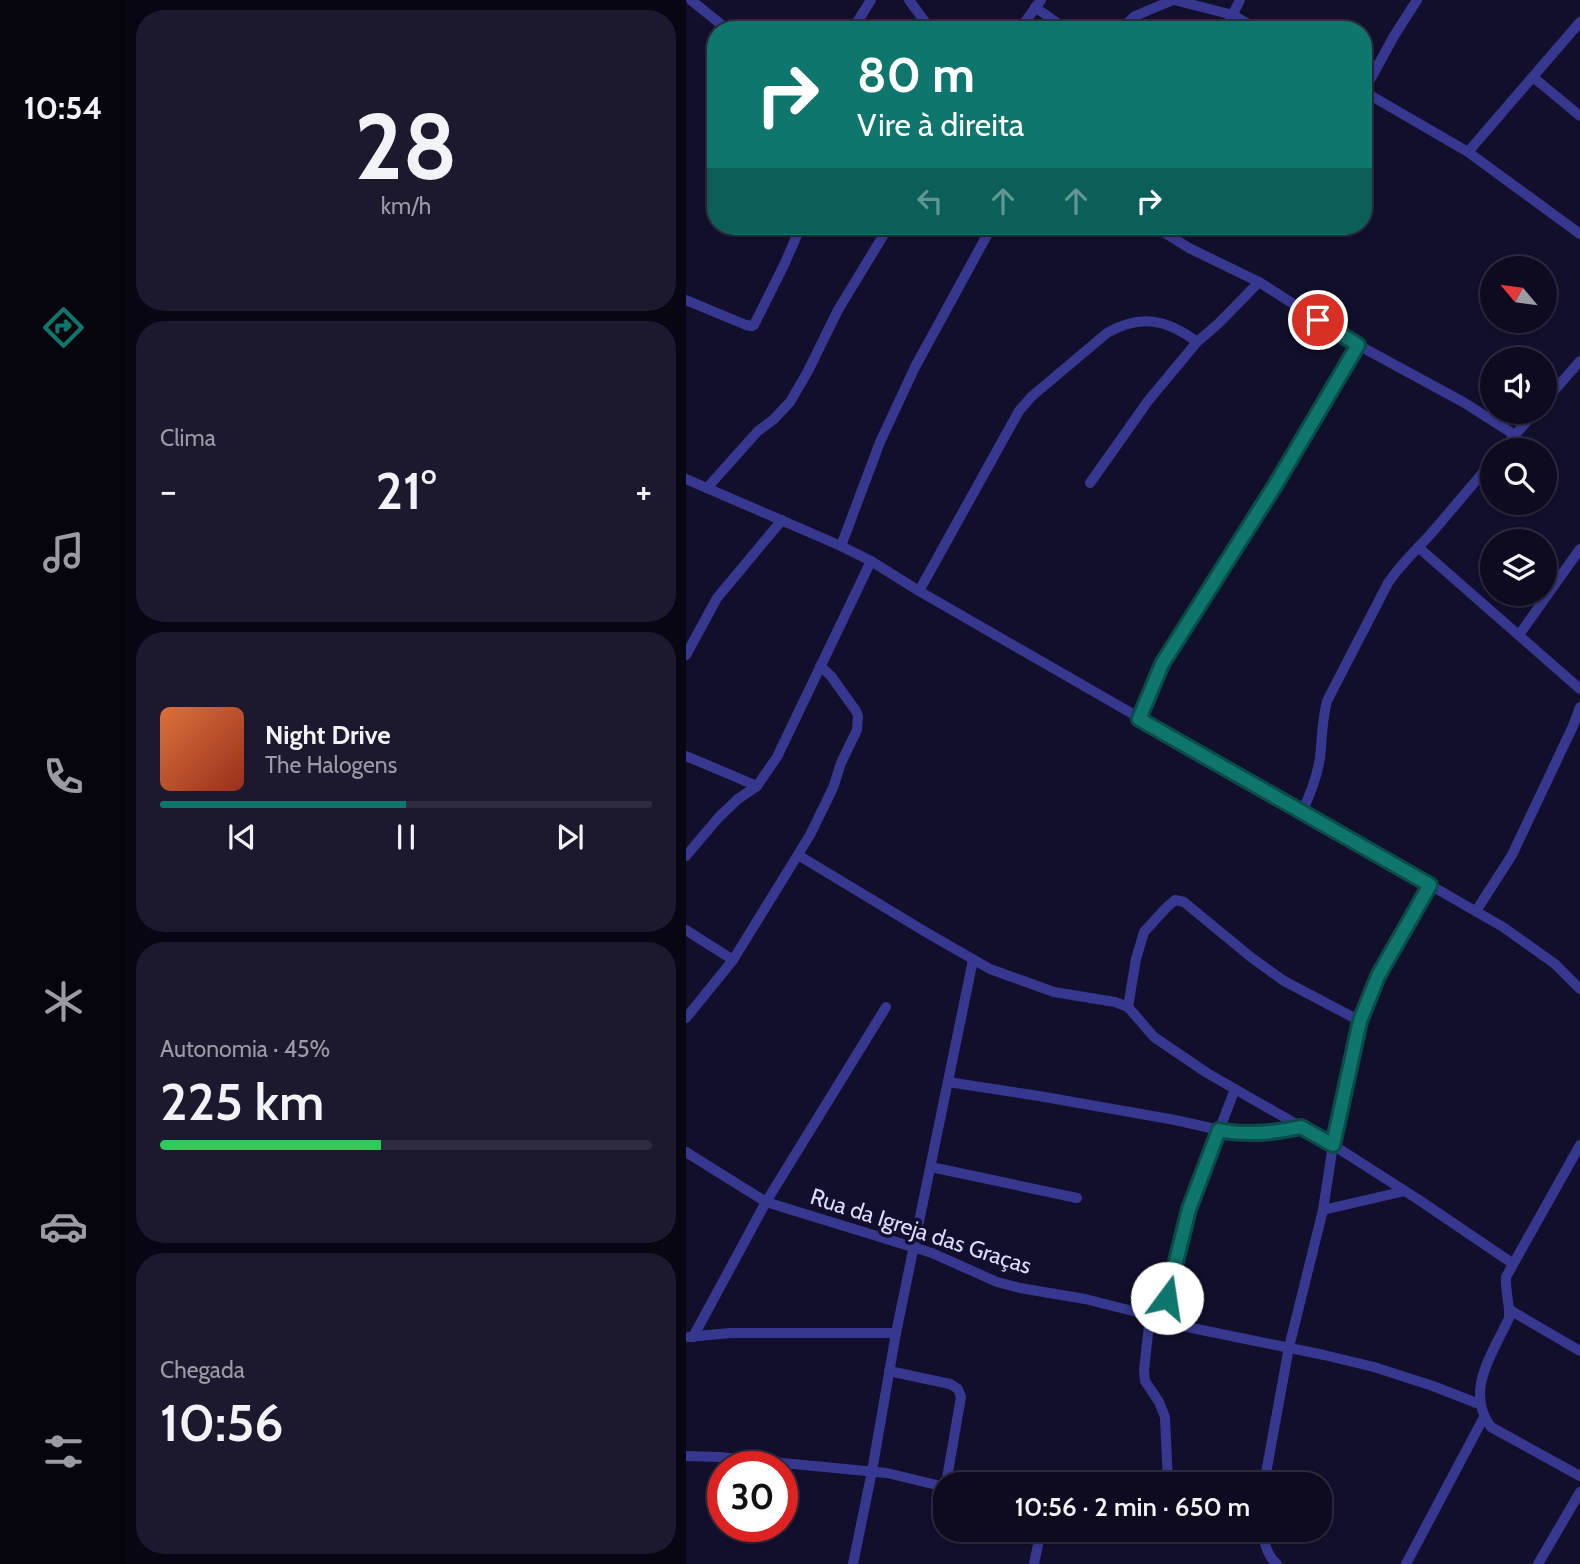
<!DOCTYPE html>
<html lang="pt">
<meta charset="utf-8">
<style>
body{margin:0;font-family:Cabin,sans-serif;background:#1c192e;color:#f1f3f6;height:100vh;display:flex;flex-direction:column;font-size:26px;white-space:nowrap}
*{box-sizing:border-box;margin:0}
p{font-size:23px;color:#9b9ba5}
.icon{flex:none;width:38px;height:38px;fill:none;stroke:currentColor;stroke-width:2;stroke-linecap:round;stroke-linejoin:round}
.map{position:relative;flex:1;overflow:hidden}
.side{display:flex;flex-direction:column;gap:10px;padding:10px;background:#080612;width:560px}
.side>*{flex:none}
.hud{position:absolute;left:21px;top:21px;width:665px;height:214px;border-radius:28px;box-shadow:0 2px 5px #0004,0 0 0 2px #2e2b3f;background:#0f766e;color:#fff;overflow:hidden}
.needle{width:46px;rotate:299deg}
.buttons{position:absolute;left:794px;top:256px;display:grid;gap:14px}
.buttons a{display:grid;place-items:center;width:77px;height:77px;border-radius:50%;background:#0e0b21;box-shadow:0 2px 5px #0004,0 0 0 2px #2e2b3f;font-size:35px}
.speed{position:absolute;left:21px;top:1451px;display:flex;gap:14px;font-size:35px;font-weight:700;text-align:center}
.speed>*{display:grid;place-content:center;width:91px;height:91px;border-radius:50%;background:#0e0b21;box-shadow:0 2px 5px #0004,0 0 0 2px #2e2b3f;line-height:1}
.speed .limit{border:10px solid #d22;background:#fff;color:#111}
.pin{position:absolute;display:grid;place-items:center;width:60px;height:60px;color:#fff;margin:-30px;border:4px solid #fff;border-radius:50%;box-shadow:0 2px 7px #0007}
.me{position:absolute;width:77px;margin:-38px;rotate:14deg;stroke-linejoin:round;filter:drop-shadow(0 0 5px #0008)}
.turn{display:flex;align-items:center;gap:24px;height:147px;padding:0 35px;font-size:32px}
.turn .icon{width:91px;height:91px;stroke-width:2.5}
.turn b{display:block;font-size:49px;line-height:60px}
.lanes{display:flex;align-items:center;height:66px;padding:0 35px;background:#0003;justify-content:center;gap:35px;direction:ltr}
.lanes .off{opacity:.35}
.big{font-size:52px;font-weight:600;line-height:1.1}
.side .card{flex:1;display:flex;flex-direction:column;justify-content:center;gap:10px;min-width:0;padding:0 24px;border-radius:28px;background:#1c192e}
.side .dial{align-items:center;gap:0}
.dial b{font-size:91px;line-height:1}
.song{display:flex;align-items:center;gap:21px}
.cover{width:84px;height:84px;border-radius:10px;background:linear-gradient(135deg,hsl(20 70% 55%),hsl(10 70% 35%))}
.played{height:7px;border-radius:4px;background:linear-gradient(90deg,#0f766e 50%,#2e2b3f 50%)}
.keys{display:flex;justify-content:space-around;direction:ltr}
.heat{display:flex;justify-content:space-between;align-items:center;font-size:38px;direction:ltr}
.charge{height:10px;border-radius:5px;background:linear-gradient(90deg,#34c759 45%,#2e2b3f 0)}
.trip{position:absolute;left:247px;top:1472px;width:399px;height:70px;border-radius:28px;background:#0e0b21;box-shadow:0 2px 5px #0004,0 0 0 2px #2e2b3f;font-weight:600;line-height:70px;text-align:center}
main{display:flex;flex:1;min-height:0}
.dock{display:flex;flex-direction:column;width:126px;justify-content:space-around;align-items:center;background:#06040d;color:#9b9ba5}
.dock .icon{width:49px;height:49px}
.dock .current{color:#0f766e}
.dock b{font-size:32px;color:#f1f3f6}
.map>svg:first-child{display:block}
.lines{fill:none;stroke-linecap:round;stroke-linejoin:round}
.minor{stroke:#36388f;stroke-width:10}
.route-casing{stroke:#0a4d48;stroke-width:18}
.route{stroke:#0f766e;stroke-width:12}
.labels{text-anchor:middle;dominant-baseline:central;stroke-width:7;stroke-linejoin:round;paint-order:stroke}
.street-label{font-size:23px;fill:#dcdaff;stroke:#120f2c}
</style>
<main>
<nav class="dock">
<b>10:54</b>
<svg class="icon current" aria-label="directions" viewBox="0 0 24 24"><path d="M12 3l9 9-9 9-9-9zM9 14v-3h6M13 9l2 2-2 2"/></svg>
<svg class="icon" aria-label="music" viewBox="0 0 24 24"><path d="M9 18V5l10-2v13"/><circle cx="6" cy="18" r="3"/><circle cx="16" cy="16" r="3"/></svg>
<svg class="icon" aria-label="phone" viewBox="0 0 24 24"><path d="M5 4h4l2 5-3 2q2 4 5 5l2-3 5 2v4C11 20 4 13 5 4z"/></svg>
<svg class="icon" aria-label="climate" viewBox="0 0 24 24"><path d="M12 3v18M4 7l16 10M4 17L20 7"/></svg>
<svg class="icon" aria-label="car" viewBox="0 0 24 24"><path d="M5 17H2v-5l4-1 3-4h7l3 4 3 1v5h-3M9 17h6M6 11h13"/><circle cx="7" cy="17" r="2"/><circle cx="17" cy="17" r="2"/></svg>
<svg class="icon" aria-label="filters" viewBox="0 0 24 24"><path d="M4 7h16M4 17h16"/><circle cx="9" cy="7" r="2"/><circle cx="15" cy="17" r="2"/></svg>
</nav>
<section class="side">
<div class="card dial"><b>28</b><p>km/h</p></div>
<div class="card"><p>Clima</p>
<div class="heat"><a>−</a><b class="big">21°</b><a>+</a></div>
</div>
<div class="card">
<div class="song"><i class="cover"></i><div><b>Night Drive</b><p>The Halogens</p></div></div>
<div class="played"></div>
<div class="keys"><svg class="icon" aria-label="previous" viewBox="0 0 24 24"><path d="M18 5L8 12l10 7zM5 5v14"/></svg><svg class="icon" aria-label="pause" viewBox="0 0 24 24"><path d="M8 5v14M16 5v14"/></svg><svg class="icon" aria-label="next" viewBox="0 0 24 24"><path d="M6 5l10 7-10 7zM19 5v14"/></svg></div>
</div>
<div class="card"><p>Autonomia · 45%</p><b class="big">225 km</b><div class="charge"></div></div>
<div class="card"><p>Chegada</p><b class="big">10:56</b></div>
</section>
<div class="map">
<svg width="894" height="1564" viewBox="0 0 894 1564">
<rect width="100%" height="100%" fill="#120f2c"/>
<g class="lines">
<!-- minor -->
<g class="minor">
<path d="M5 0 42 30"/>
<path d="M223 0 245 30"/>
<path d="M488 0 547 15 573 30"/>
<path d="M349 7 381 30"/>
<path d="M166 30 185 0"/>
<path d="M333 30 355 0"/>
<path d="M434 30 449 16 487 0"/>
<path d="M539 30 554 0"/>
<path d="M847 77 894 116"/>
<path d="M677 91 782 152 894 234"/>
<path d="M678 91 708 36 731 0"/>
<path d="M782 152 894 22"/>
<path d="M468 226 503 248 573 282 672 345 777 402 829 435"/>
<path d="M0 300 60 325 66 326 68 325 98 265 115 226"/>
<path d="M859 401 894 361"/>
<path d="M816 450 850 411"/>
<path d="M0 479 155 546 185 561 233 591 817 927 869 964 894 989"/>
<path d="M404 483 462 401 511 342 533 323 573 282"/>
<path d="M21 488 72 431 87 420 104 402 122 371 152 310 203 226"/>
<path d="M155 546 194 442 229 367 306 226"/>
<path d="M732 547 894 689"/>
<path d="M233 591 333 411 345 397 421 333C454 314 481 319 511 342"/>
<path d="M833 635 894 549"/>
<path d="M0 655 31 598 96 520"/>
<path d="M453 719 476 664 590 484 672 345"/>
<path d="M0 756 71 786"/>
<path d="M616 812C624 795 631 777 634 758 636 739 636 720 641 701L702 583C714 565 728 552 742 537 764 512 785 486 807 461"/>
<path d="M112 855 243 934 304 969 368 992 429 1002 442 1007 468 1037 521 1073 647 1145 733 1200 826 1263"/>
<path d="M0 856 33 817 52 799 71 786 91 757 185 561"/>
<path d="M790 911 826 855 887 726 894 707"/>
<path d="M0 930 47 960"/>
<path d="M442 1007 450 959 458 932 480 908 489 900 498 902 566 958 598 981 674 1021"/>
<path d="M0 1018 47 960 124 835 147 788 155 763 171 730 172 716 170 711 145 676 134 666"/>
<path d="M262 1082 353 1096 489 1120 547 1133 590 1132 615 1127"/>
<path d="M894 1145 820 1277C819 1291 824 1304 823 1318 807 1353 778 1391 805 1427L894 1476"/>
<path d="M0 1152 80 1202 246 1253 311 1282 334 1288 399 1299 447 1311 496 1326 638 1355 688 1367 747 1386 793 1404"/>
<path d="M245 1167 391 1198"/>
<path d="M637 1210 719 1191"/>
<path d="M824 1310 894 1351"/>
<path d="M464 1316 458 1370 459 1381 473 1402 479 1417 482 1484"/>
<path d="M475 1320 503 1209 549 1089"/>
<path d="M3 1337 44 1333H210"/>
<path d="M7 1337 80 1202 200 1007"/>
<path d="M203 1371 264 1384 272 1389 275 1397 260 1484"/>
<path d="M0 1456 33 1457 201 1473 259 1487"/>
<path d="M578 1484 603 1347 637 1210 647 1145 674 1021 692 976 744 885"/>
<path d="M576 1530C579 1543 580 1555 591 1564"/>
<path d="M167 1564 186 1471 210 1333 287 960"/>
<path d="M348 1564 355 1530"/>
<path d="M720 1564 798 1417"/>
<path d="M852 1564 894 1492"/>
</g>
</g>
<g class="lines">
<!-- route casing -->
<g class="route-casing">
<path id="route" d="M481 1298 503 1209 533 1130C561 1136 588 1133 615 1127L647 1145 674 1021 692 976 744 885 453 719 476 664 590 484 672 345 632 320"/>
</g>
<!-- route -->
<use href="#route" class="route"/>
</g>
<g class="labels">
<!-- street labels -->
<g class="street-label">
<text transform="translate(235 1231) rotate(18)">Rua da Igreja das Graças</text>
</g>
</g>
</svg>
<div class="buttons">
<a><svg class="needle" viewBox="-14 -14 28 28"><path d="M0-13l5 13h-10z" fill="#e53935"/><path d="M0 13l5-13h-10z" fill="#9b9ba5"/></svg></a>
<a><svg class="icon" aria-label="sound" viewBox="0 0 24 24"><path d="M4 9h4l5-4v14l-5-4H4zM17 9q2 3 0 6"/></svg></a>
<a><svg class="icon" aria-label="search" viewBox="0 0 24 24"><circle cx="10" cy="10" r="6"/><path d="M15 15l6 6"/></svg></a>
<a><svg class="icon" aria-label="layers" viewBox="0 0 24 24"><path d="M12 4l9 5-9 5-9-5zM3 14l9 5 9-5"/></svg></a>
</div>
<div class="speed"><div class="limit">30</div></div>
<div class="pin" style="left:632px;top:320px;background:#d93025"><svg class="icon" aria-label="arrive" viewBox="0 0 24 24"><path d="M6 21V4h12l-3 4 3 4H6"/></svg></div>
<svg class="me" style="left:481px;top:1298px" viewBox="-20 -20 40 40"><circle r="19" fill="#fff"/><path d="M0-13L10 11 0 6-10 11z" fill="#0f766e"/></svg>
<div class="trip">10:56 · 2 min · 650 m</div>
<div class="hud">
<div class="turn"><svg class="icon" aria-label="right" viewBox="0 0 24 24"><path d="M7 20v-9h11M14 6l5 5-5 5"/></svg><div><b>80 m</b>Vire à direita</div></div>
<div class="lanes"><svg class="icon off" aria-label="left" viewBox="0 0 24 24"><path d="M17 20v-9H6M10 6l-5 5 5 5"/></svg><svg class="icon off" aria-label="ahead" viewBox="0 0 24 24"><path d="M12 20V5M6 11l6-6 6 6"/></svg><svg class="icon off" aria-label="ahead" viewBox="0 0 24 24"><path d="M12 20V5M6 11l6-6 6 6"/></svg><svg class="icon" aria-label="right" viewBox="0 0 24 24"><path d="M7 20v-9h11M14 6l5 5-5 5"/></svg></div>
</div>
</div>
</main>
